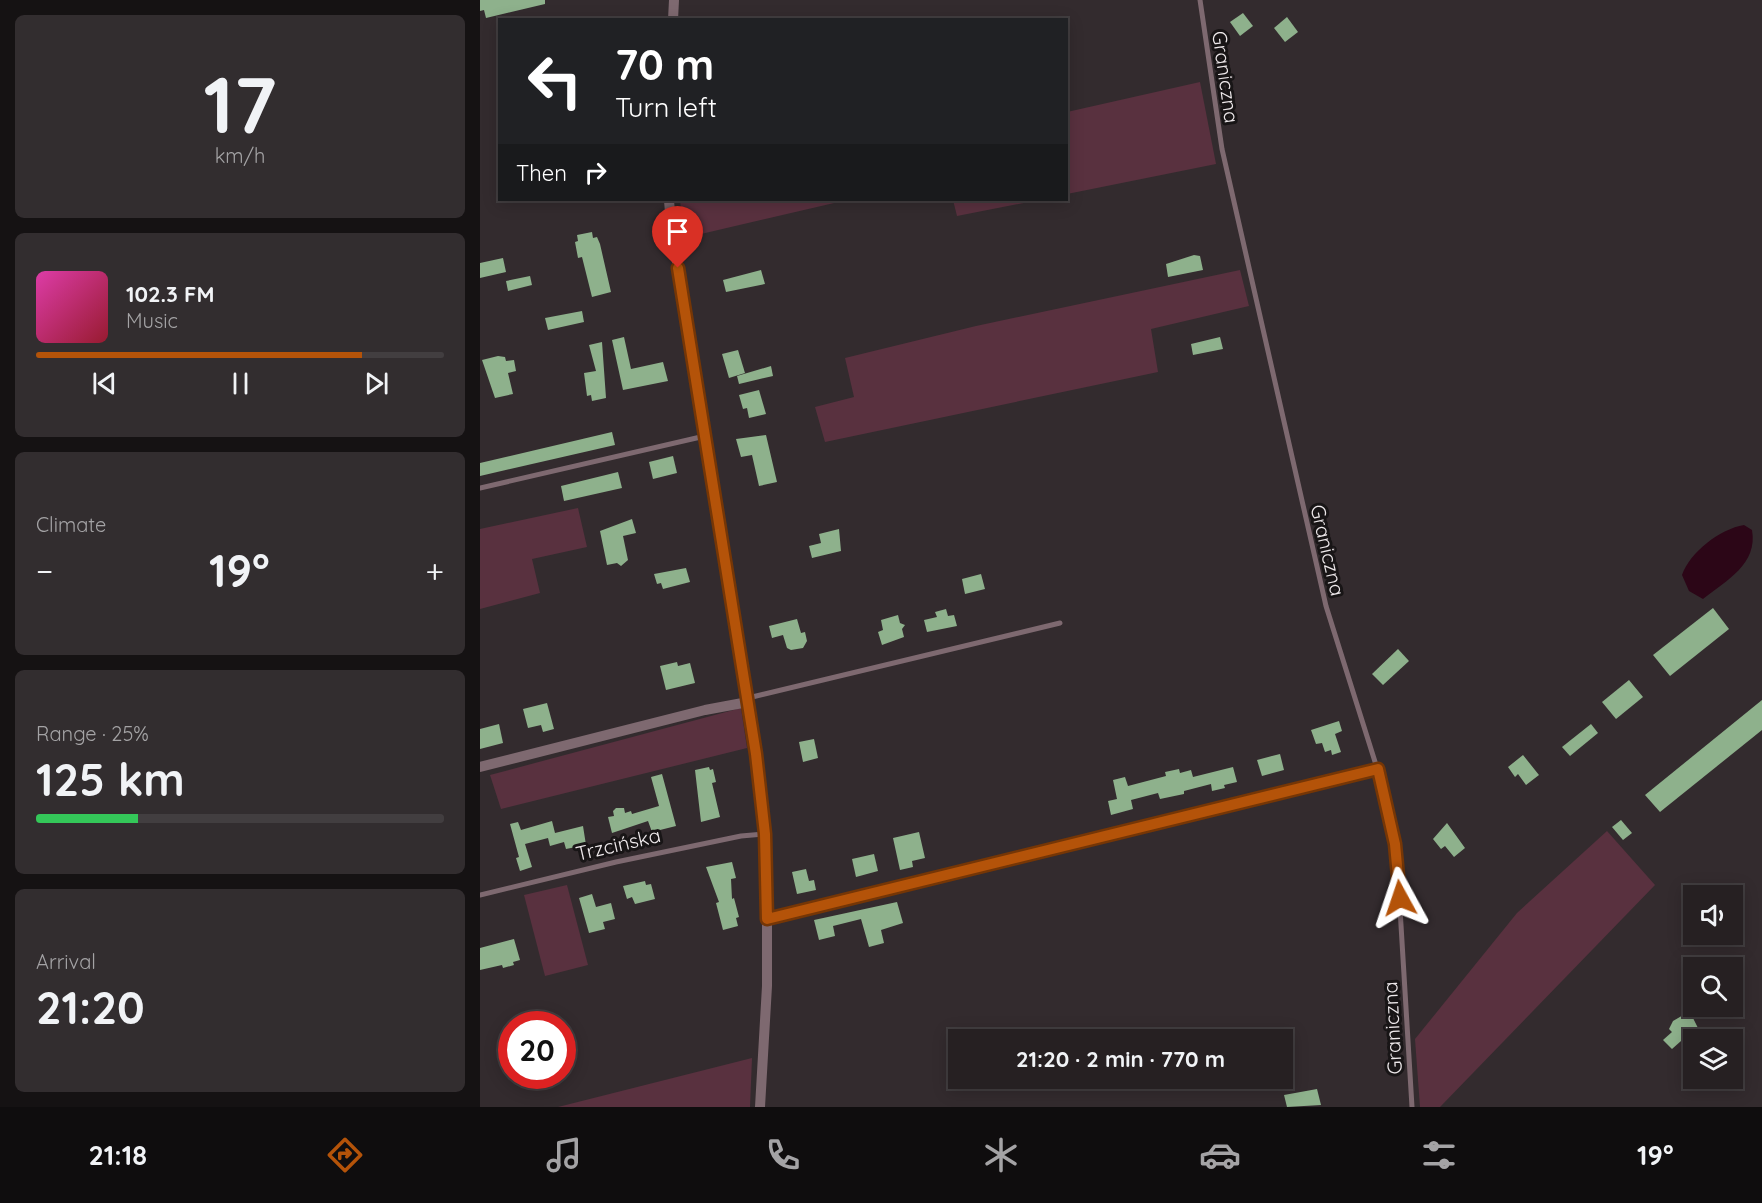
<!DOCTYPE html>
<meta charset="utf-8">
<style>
body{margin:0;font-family:Quicksand,sans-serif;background:#322d2f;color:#f1f3f6;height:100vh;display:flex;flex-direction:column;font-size:22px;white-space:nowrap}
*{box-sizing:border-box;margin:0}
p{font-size:20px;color:#a4a3a5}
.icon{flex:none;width:33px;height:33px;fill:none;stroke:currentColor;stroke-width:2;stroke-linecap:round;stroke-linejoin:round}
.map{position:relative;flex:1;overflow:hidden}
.sheet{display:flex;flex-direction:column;gap:15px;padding:15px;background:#151213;width:480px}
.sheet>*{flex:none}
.banner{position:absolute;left:18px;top:18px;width:570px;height:183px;border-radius:0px;box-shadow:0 3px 15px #0003,0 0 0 2px #423e40;background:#202124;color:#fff;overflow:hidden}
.fabs{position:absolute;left:1203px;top:885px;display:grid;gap:12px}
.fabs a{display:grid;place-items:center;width:60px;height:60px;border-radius:0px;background:#262022;box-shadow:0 3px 15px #0003,0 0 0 2px #423e40;font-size:30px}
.speed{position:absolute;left:18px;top:1011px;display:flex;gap:12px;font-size:30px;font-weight:700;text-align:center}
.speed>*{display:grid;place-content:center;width:78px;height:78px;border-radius:50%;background:#262022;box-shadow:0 3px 15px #0003,0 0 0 2px #423e40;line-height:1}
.speed .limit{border:9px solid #d22;background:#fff;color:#111}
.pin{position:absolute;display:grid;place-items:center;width:51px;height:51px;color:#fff;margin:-62px -26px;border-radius:50% 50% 50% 0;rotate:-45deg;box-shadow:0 0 6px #0007}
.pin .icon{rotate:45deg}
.me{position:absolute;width:66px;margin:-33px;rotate:355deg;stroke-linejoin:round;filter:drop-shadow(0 0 4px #0008)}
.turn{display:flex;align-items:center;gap:21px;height:126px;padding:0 18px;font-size:27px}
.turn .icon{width:78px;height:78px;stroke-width:2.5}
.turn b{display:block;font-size:42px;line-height:51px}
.then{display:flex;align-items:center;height:57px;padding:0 18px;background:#0003;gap:12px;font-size:22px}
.big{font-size:45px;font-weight:700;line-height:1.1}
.sheet .card{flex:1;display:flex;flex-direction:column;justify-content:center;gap:9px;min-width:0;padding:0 21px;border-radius:9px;background:#322d2f}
.sheet .dial{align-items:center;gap:0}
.dial b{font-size:78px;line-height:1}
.song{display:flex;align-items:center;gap:18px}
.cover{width:72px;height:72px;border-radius:9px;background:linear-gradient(135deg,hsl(320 70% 55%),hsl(350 70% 35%))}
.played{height:6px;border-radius:3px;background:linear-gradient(90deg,#b45309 80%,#423e40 80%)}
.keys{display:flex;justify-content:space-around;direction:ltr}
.heat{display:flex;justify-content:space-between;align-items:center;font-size:33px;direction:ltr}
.charge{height:9px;border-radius:4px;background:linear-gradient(90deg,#34c759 25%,#423e40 0)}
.trip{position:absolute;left:468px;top:1029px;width:345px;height:60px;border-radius:0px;background:#262022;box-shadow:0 3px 15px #0003,0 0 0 2px #423e40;font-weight:700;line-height:60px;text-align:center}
.tab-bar{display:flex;height:96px;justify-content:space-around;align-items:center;background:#0f0d0e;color:#a4a3a5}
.tab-bar .icon{width:42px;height:42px}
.tab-bar .selected{color:#b45309}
.tab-bar b{font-size:27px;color:#f1f3f6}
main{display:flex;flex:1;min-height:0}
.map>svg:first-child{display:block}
.green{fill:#59313f}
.water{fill:#2c0617}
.building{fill:#8eb18c}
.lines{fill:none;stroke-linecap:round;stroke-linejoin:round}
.service{stroke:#7e6970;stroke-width:5}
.minor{stroke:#7e6970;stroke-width:10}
.route-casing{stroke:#753606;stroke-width:15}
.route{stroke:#b45309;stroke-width:10}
.labels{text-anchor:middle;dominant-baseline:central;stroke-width:6;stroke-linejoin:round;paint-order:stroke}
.street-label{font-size:20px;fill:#eee9eb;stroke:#181516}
</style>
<main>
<section class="sheet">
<div class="card dial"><b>17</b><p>km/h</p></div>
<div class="card">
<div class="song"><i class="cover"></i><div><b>102.3 FM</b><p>Music</p></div></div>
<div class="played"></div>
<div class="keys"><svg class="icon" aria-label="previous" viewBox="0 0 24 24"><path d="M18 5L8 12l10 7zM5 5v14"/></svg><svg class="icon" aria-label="pause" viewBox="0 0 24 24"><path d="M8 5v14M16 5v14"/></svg><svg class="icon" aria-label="next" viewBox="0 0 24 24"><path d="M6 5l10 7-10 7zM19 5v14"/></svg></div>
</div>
<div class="card"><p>Climate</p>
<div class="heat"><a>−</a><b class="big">19°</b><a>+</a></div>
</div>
<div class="card"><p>Range · 25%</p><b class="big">125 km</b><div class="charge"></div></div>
<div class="card"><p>Arrival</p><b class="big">21:20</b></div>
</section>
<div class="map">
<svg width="1282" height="1107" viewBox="0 0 1282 1107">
<rect width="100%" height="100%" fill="#332b2e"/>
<!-- green -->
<g class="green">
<path d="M720 82 736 164 587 194V112Z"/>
<path d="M200 200H367L204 238Z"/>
<path d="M473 200H559L477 216Z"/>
<path d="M760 270 769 306 671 329 678 372 345 442 335 407 374 397 365 358 496 326Z"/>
<path d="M98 508 107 547 52 559 60 593 0 609V529Z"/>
<path d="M261 708 267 748 21 809 10 775Z"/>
<path d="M1127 831 1175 885 960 1107H940L935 1039 1037 913Z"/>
<path d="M87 885 108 965 65 976 44 895Z"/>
<path d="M272 1058 270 1107H78Z"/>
</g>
<!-- water -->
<path class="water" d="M1264 525 1272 530C1278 564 1247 580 1223 599L1209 591 1202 575C1210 552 1240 529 1264 525Z"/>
<!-- building -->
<g class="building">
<path d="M0 0H65V4L6 18 4 10 0 11Z"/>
<path d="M763 13 773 26 760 36 750 22Z"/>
<path d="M807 17 818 32 805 42 794 28Z"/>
<path d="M112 232 113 238 117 237 120 244 131 292 112 297 102 257 98 258 95 242 98 241 97 235Z"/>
<path d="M714 255 720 256 723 270 688 277 686 264Z"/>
<path d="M23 258 26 272 0 278V263Z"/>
<path d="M281 270 285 284 246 292 243 280Z"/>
<path d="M50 276 52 285 28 291 26 281Z"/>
<path d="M102 311 104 322 68 330 65 318Z"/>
<path d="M144 337 151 369 183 362 188 381 143 390 132 340Z"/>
<path d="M740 337 743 349 713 355 711 344Z"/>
<path d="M122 342 126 398 112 401 111 395 107 396 104 373 116 371 109 345Z"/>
<path d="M258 350 265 373 249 378 242 354Z"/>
<path d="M18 356 25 357 26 361 34 360 36 371 28 373 33 394 15 398 2 360Z"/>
<path d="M291 366 293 376 259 384 257 376Z"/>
<path d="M279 390 286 414 269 418 267 408 263 409 259 395Z"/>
<path d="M132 432 135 445 0 476V463Z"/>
<path d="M286 435 297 482 279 486 272 455 261 457 256 439Z"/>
<path d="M193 456 197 473 173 479 169 462Z"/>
<path d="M138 472 142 488 84 501 81 486Z"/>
<path d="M152 519 156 533 143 536 148 560 141 566 137 563 127 565 120 531Z"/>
<path d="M359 529 361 551 332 558 329 546 341 543 339 534Z"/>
<path d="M206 568 210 582 183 589 181 583 177 584 174 574Z"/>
<path d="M501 574 505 589 485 594 482 579Z"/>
<path d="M1233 608 1249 629 1190 676 1173 655Z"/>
<path d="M466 609 468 616 474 615 477 626 447 632 444 620 457 617 455 612Z"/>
<path d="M418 615 420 623 425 625 422 629 424 637 402 645 398 632 403 630 401 620Z"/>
<path d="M317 619 321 633 325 632 327 641 323 648 311 650 307 648 303 635 292 638 289 626Z"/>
<path d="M918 649 929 661 903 685 892 674Z"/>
<path d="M197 662 198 666 210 663 215 683 186 690 180 666Z"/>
<path d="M1149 680 1163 697 1136 719 1122 702Z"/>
<path d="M1282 700V730L1180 812 1165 795Z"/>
<path d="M67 703 74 729 63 732 61 725 48 728 43 709Z"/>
<path d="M859 721 862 731 855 734 861 752 852 755 851 750 845 752 842 743 836 744 831 730Z"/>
<path d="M19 724 23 743 0 749V729Z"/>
<path d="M1111 724 1118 733 1090 756 1082 747Z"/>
<path d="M334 739 338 758 323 762 319 742Z"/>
<path d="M800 754 804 770 782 776 777 760Z"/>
<path d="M1043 755 1059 775 1046 785 1038 774 1035 777 1028 767Z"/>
<path d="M229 767 230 770 233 769 236 782 232 783 240 817 221 822 215 770Z"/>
<path d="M753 767 757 782 744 785 745 788 732 791 731 784 704 791V794L680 799 678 793 651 800 653 809 631 815 628 801 637 799 633 780 645 777 648 786 686 776 685 772 699 769 700 773 711 770 713 777Z"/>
<path d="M182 774 196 826 172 832 168 821 132 833 128 817 134 816 133 811 136 808H144L145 813 151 811 152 814 179 806 171 777Z"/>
<path d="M1141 820 1152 833 1143 840 1132 827Z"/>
<path d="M72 821 75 833 103 826 106 845 86 849 84 842 70 846 68 838 45 844 52 867 40 871 36 858 39 857 30 824 38 822 41 830Z"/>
<path d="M967 823 985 848 974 857 965 846 961 849 953 839Z"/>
<path d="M439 832 445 858 432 861 433 867 420 870 413 838Z"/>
<path d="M394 854 398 871 376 877 372 859Z"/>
<path d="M252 862 256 878 251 879 252 899 254 898 259 917 256 918 258 926 243 930 236 903 239 902 226 867Z"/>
<path d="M326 869 329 881 334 880 336 890 317 894 312 872Z"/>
<path d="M165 881 166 885 171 884 175 899 155 904 152 897 147 899 143 886Z"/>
<path d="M112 894 116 907 131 903 135 919 123 922 125 929 109 933 99 898Z"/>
<path d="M417 902 423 923 401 930 404 943 389 947 381 919 353 926 355 936 339 940 334 920Z"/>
<path d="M34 939 40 960 33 962 34 965 23 968 22 965 0 970V948Z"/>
<path d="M1205 1014 1213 1018 1218 1028 1204 1044 1201 1041 1192 1049 1183 1040 1192 1032 1189 1029 1193 1021Z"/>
<path d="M837 1089 841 1105 807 1107 804 1095Z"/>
</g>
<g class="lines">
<!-- service -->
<g class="service">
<path d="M720 0 742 149 846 606 908 803 917 859 932 1107"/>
<path d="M0 488 225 436"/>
<path d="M268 698 580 623"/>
<path d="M0 895 136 862 261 836 285 834"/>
<path d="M288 919 898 769"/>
</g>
<!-- minor -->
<g class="minor">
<path d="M193 20 194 0"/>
<path d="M189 200 191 225 276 754 285 834 287 909V986L280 1107"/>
<path d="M0 767 225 710 268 702"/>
</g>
</g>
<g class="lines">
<!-- route casing -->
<g class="route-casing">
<path id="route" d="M198 268 276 754 285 834 287 919 898 769 915 844 920 898"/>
</g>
<!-- route -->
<use href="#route" class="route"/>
</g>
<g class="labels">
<!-- street labels -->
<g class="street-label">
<text transform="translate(746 77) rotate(82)">Graniczna</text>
<text transform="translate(848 550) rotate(77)">Graniczna</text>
<text transform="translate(138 844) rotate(-13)">Trzcińska</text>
<text transform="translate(912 1028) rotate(-93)">Graniczna</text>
</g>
</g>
</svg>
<div class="fabs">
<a><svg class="icon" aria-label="sound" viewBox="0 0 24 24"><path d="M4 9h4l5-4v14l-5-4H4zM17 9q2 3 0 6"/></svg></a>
<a><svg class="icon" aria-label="search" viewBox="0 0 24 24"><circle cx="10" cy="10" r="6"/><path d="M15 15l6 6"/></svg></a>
<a><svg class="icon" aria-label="layers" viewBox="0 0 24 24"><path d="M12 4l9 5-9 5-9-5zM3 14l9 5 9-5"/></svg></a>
</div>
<div class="speed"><div class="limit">20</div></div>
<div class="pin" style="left:198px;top:268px;background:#d93025"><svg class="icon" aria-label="arrive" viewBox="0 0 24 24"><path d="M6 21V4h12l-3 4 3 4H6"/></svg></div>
<svg class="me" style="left:920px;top:898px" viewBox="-20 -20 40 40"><path d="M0-17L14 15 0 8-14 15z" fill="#b45309" stroke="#fff" stroke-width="4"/></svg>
<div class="trip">21:20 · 2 min · 770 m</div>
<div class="banner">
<div class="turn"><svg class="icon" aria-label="left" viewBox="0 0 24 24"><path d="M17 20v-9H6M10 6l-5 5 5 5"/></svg><div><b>70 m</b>Turn left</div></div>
<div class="then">Then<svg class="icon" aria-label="right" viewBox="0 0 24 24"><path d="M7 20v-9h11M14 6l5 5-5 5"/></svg></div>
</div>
</div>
</main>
<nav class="tab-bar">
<b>21:18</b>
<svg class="icon selected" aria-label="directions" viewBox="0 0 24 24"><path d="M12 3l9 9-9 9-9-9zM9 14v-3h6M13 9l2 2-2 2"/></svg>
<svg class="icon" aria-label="music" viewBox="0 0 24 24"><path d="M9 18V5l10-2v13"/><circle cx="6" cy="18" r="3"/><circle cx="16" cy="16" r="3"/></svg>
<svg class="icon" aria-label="phone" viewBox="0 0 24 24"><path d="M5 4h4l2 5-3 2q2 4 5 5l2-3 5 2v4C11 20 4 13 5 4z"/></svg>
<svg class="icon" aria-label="climate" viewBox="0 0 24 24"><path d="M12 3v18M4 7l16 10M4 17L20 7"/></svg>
<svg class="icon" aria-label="car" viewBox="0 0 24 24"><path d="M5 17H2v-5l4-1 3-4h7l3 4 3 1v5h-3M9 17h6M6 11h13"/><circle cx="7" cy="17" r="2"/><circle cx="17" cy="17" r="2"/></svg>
<svg class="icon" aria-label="filters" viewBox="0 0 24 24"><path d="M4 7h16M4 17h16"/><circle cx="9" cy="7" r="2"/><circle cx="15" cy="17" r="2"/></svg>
<b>19°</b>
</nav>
